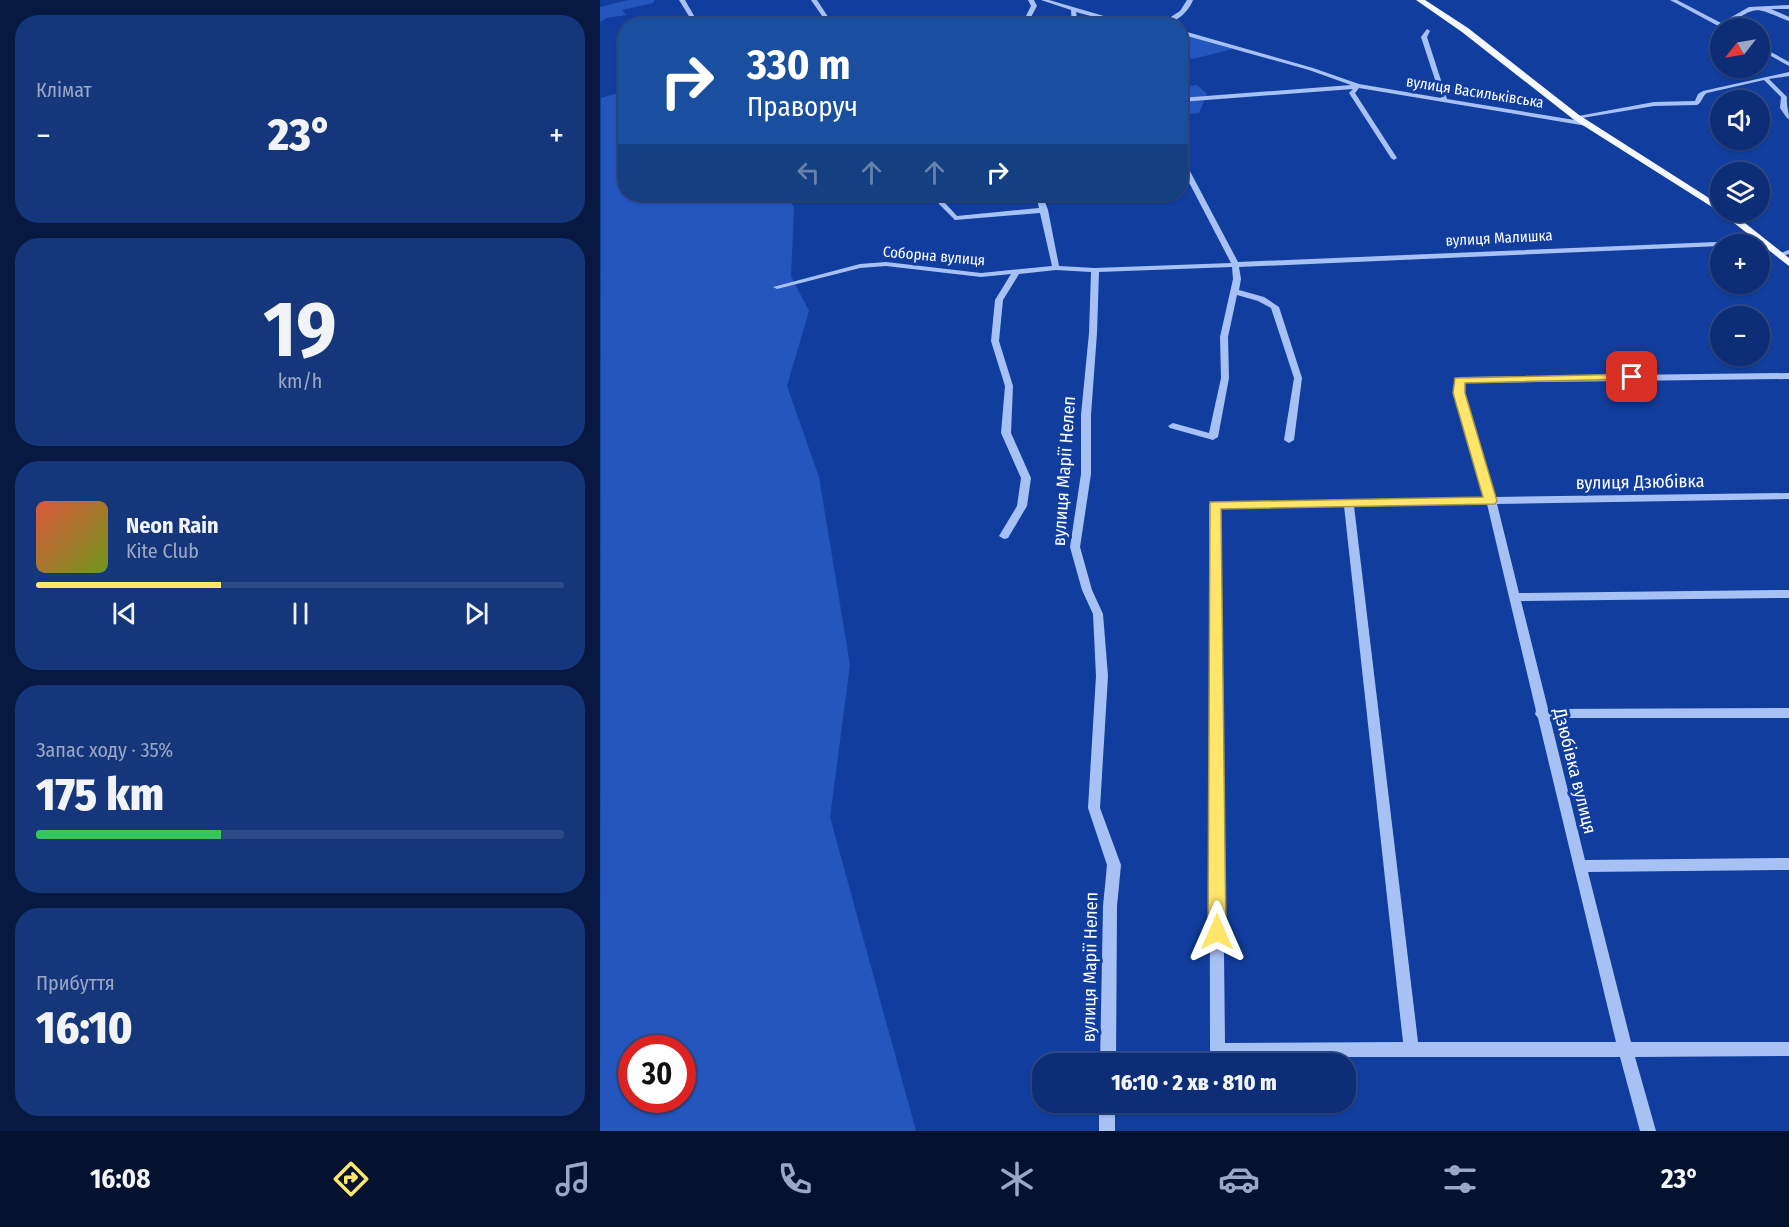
<!DOCTYPE html>
<html lang="uk">
<meta charset="utf-8">
<style>
body{margin:0;font-family:"Fira Sans Condensed",sans-serif;background:#16367b;color:#f1f3f6;height:100vh;display:flex;flex-direction:column;font-size:22px;white-space:nowrap}
*{box-sizing:border-box;margin:0}
p{font-size:20px;color:#9aa8c5}
.icon{flex:none;width:33px;height:33px;fill:none;stroke:currentColor;stroke-width:2;stroke-linecap:round;stroke-linejoin:round}
.map{position:relative;flex:1;overflow:hidden}
.sheet{display:flex;flex-direction:column;gap:15px;padding:15px;background:#071941;width:600px}
.sheet>*{flex:none}
.banner{position:absolute;left:18px;top:18px;width:570px;height:183px;border-radius:24px;box-shadow:0 2px 4px #0004,0 0 0 2px #2d4a88;background:#1a4fa0;color:#fff;overflow:hidden}
.needle{width:39px;rotate:239deg}
.controls{position:absolute;left:1110px;top:18px;display:grid;gap:12px}
.controls a{display:grid;place-items:center;width:60px;height:60px;border-radius:50%;background:#0d2e76;box-shadow:0 2px 4px #0004,0 0 0 2px #2d4a88;font-size:30px}
.speed{position:absolute;left:18px;top:1035px;display:flex;gap:12px;font-size:30px;font-weight:700;text-align:center}
.speed>*{display:grid;place-content:center;width:78px;height:78px;border-radius:50%;background:#0d2e76;box-shadow:0 2px 4px #0004,0 0 0 2px #2d4a88;line-height:1}
.speed .limit{border:9px solid #d22;background:#fff;color:#111}
.pin{position:absolute;display:grid;place-items:center;width:51px;height:51px;color:#fff;margin:-26px;border-radius:12px;box-shadow:0 3px 9px #0006}
.me{position:absolute;width:66px;margin:-33px;rotate:0deg;stroke-linejoin:round;filter:drop-shadow(0 0 4px #0008)}
.turn{display:flex;align-items:center;gap:21px;height:126px;padding:0 30px;font-size:27px}
.turn .icon{width:78px;height:78px;stroke-width:2.5}
.turn b{display:block;font-size:42px;line-height:51px}
.lanes{display:flex;align-items:center;height:57px;padding:0 30px;background:#0003;justify-content:center;gap:30px;direction:ltr}
.lanes .off{opacity:.35}
.big{font-size:45px;font-weight:800;line-height:1.1}
.sheet .card{flex:1;display:flex;flex-direction:column;justify-content:center;gap:9px;min-width:0;padding:0 21px;border-radius:24px;background:#16367b}
.sheet .dial{align-items:center;gap:0}
.dial b{font-size:78px;line-height:1}
.song{display:flex;align-items:center;gap:18px}
.cover{width:72px;height:72px;border-radius:9px;background:linear-gradient(135deg,hsl(10 70% 55%),hsl(80 70% 35%))}
.played{height:6px;border-radius:3px;background:linear-gradient(90deg,#ffe66b 35%,#2d4a88 35%)}
.keys{display:flex;justify-content:space-around;direction:ltr}
.heat{display:flex;justify-content:space-between;align-items:center;font-size:33px;direction:ltr}
.charge{height:9px;border-radius:4px;background:linear-gradient(90deg,#34c759 35%,#2d4a88 0)}
.trip{position:absolute;left:432px;top:1053px;width:324px;height:60px;border-radius:24px;background:#0d2e76;box-shadow:0 2px 4px #0004,0 0 0 2px #2d4a88;font-weight:800;line-height:60px;text-align:center}
.menu{display:flex;height:96px;justify-content:space-around;align-items:center;background:#05122f;color:#9aa8c5}
.menu .icon{width:42px;height:42px}
.menu .current{color:#ffe66b}
.menu b{font-size:27px;color:#f1f3f6}
main{display:flex;flex:1;min-height:0}
.map>svg:first-child{display:block}
.green{fill:#2456bd;fill-rule:evenodd}
.lines{fill:none;stroke-linecap:round;stroke-linejoin:round}
.minor{fill:#a8c1f5;fill-rule:evenodd}
.major{fill:#f5f8ff;fill-rule:evenodd}
.route{fill:#ffe66b;stroke:#a69646;stroke-width:1.5}
.labels{text-anchor:middle;dominant-baseline:central;stroke-width:6;stroke-linejoin:round;paint-order:stroke}
.far-street-label{font-size:15px;fill:#fff;stroke:#113e9e}
.street-label{font-size:18px;fill:#fff;stroke:#113e9e}
</style>
<main>
<section class="sheet">
<div class="card"><p>Клімат</p>
<div class="heat"><a>−</a><b class="big">23°</b><a>+</a></div>
</div>
<div class="card dial"><b>19</b><p>km/h</p></div>
<div class="card">
<div class="song"><i class="cover"></i><div><b>Neon Rain</b><p>Kite Club</p></div></div>
<div class="played"></div>
<div class="keys"><svg class="icon" aria-label="previous" viewBox="0 0 24 24"><path d="M18 5L8 12l10 7zM5 5v14"/></svg><svg class="icon" aria-label="pause" viewBox="0 0 24 24"><path d="M8 5v14M16 5v14"/></svg><svg class="icon" aria-label="next" viewBox="0 0 24 24"><path d="M6 5l10 7-10 7zM19 5v14"/></svg></div>
</div>
<div class="card"><p>Запас ходу · 35%</p><b class="big">175 km</b><div class="charge"></div></div>
<div class="card"><p>Прибуття</p><b class="big">16:10</b></div>
</section>
<div class="map">
<svg width="1189" height="1131" viewBox="0 0 1189 1131">
<rect width="100%" height="100%" fill="#113e9e"/>
<!-- green -->
<g class="green">
<path d="M28 0H55L53 3 22 10 26 15 7 18 0 22V7Z"/>
<path d="M581 34 633 49 593 59 581 55Z"/>
<path d="M597 85 607 94 599 113 581 115V87Z"/>
<path d="M25 91V156L21 158 25 160 26 194H188L194 209 191 276 209 311 187 386 219 477 250 665 230 817 316 1131H0L1 98ZM32 1048H82V1100H32Z"/>
</g>
<g class="lines">
<!-- minor -->
<g class="minor">
<path d="M79 0H85L100 26H95Z"/>
<path d="M211 0H217L234 26H229Z"/>
<path d="M428 0H434L437 6 426 26H421L431 6Z"/>
<path d="M441 0H449L521 21 543 26H526L512 22C503 29 480 26 467 26L472 24 471 10ZM476 12 509 21 478 24Z"/>
<path d="M587 0H593C588 14 571 26 557 26L580 11Z"/>
<path d="M1070 0H1077L1121 23 1149 7 1189 5V9H1171L1189 17V21C1152 7 1160 5 1125 26L1127 28H1122Z"/>
<path d="M827 29 830 31 827 37 847 99 987 122 990 124 987 126 759 88 755 93 797 158 794 160 791 158 749 93 753 89 580 102V98L751 85 709 70 580 34V30L713 68 759 84 841 98 821 37Z"/>
<path d="M1160 46 1189 62V66L1160 50Z"/>
<path d="M1189 72V76L1169 79 1187 97C1186 106 1189 111 1189 119L1187 118 1180 108 1181 97 1164 80 1107 93C1102 96 1102 103 1097 105L1054 106 976 119 973 117 1054 102 1095 101 1098 94 1103 91Z"/>
<path d="M580 156 583 158 638 262 1164 240 1168 242 1164 244H1120V246L639 267 641 279 639 290 664 297 679 307 702 378 694 440 689 443 684 440 694 378 671 308 658 301 637 295 628 337 629 378 618 437 613 440 570 428 568 426 573 423 609 433 621 378 620 337 633 279 632 267 499 272 497 333 491 415V474L480 547 492 590 503 614 508 676 500 808 521 865 517 906 516 1064H500L503 906 507 865 488 808 496 676 493 614 482 590 470 547 481 474V415L489 333 491 272 456 270 419 274 403 300 399 341 413 386 411 433 431 478 427 506 408 538 404 539 399 536 417 506 421 478 401 433 405 386 391 341 395 300 411 274 381 277 286 266 260 268 177 289 173 287 260 264 286 262 381 273 452 266 440 213 355 220 339 204 335 194H341L344 202 357 216 439 208 436 194H442L448 210 459 266 495 268 631 263 580 165Z"/>
<path d="M1189 250V254L1179 257 1175 255Z"/>
<path d="M1189 373V379L863 383V393L895 497 1189 493V499L897 504 919 593 1189 590V598L921 601 948 709 1189 708V718H950L985 860 1189 858V870L988 872 1031 1042H1189V1056L1035 1057 1056 1131H1040L1020 1057H618L613 1055 610 1050 609 505 610 503 885 498 855 393V380L859 377ZM887 504 936 711 935 714 938 718 1016 1042H818L754 506ZM744 506 803 1042 625 1043 619 508Z"/>
<rect x="499" y="1102" width="16" height="29"/>
</g>
<!-- major -->
<path class="major" d="M816 0H825L868 28 979 115 1120 205V212H1131L1189 258V266L1120 212 973 119 862 32Z"/>
</g>
<!-- route -->
<path class="route" d="M1032 374 1036 375V379L865 383V393L897 501 895 504 621 509 626 932 623 937 617 940 610 937 608 932 610 502 883 497 853 393 855 378Z"/>
<g class="labels">
<!-- far-street labels -->
<g class="far-street-label">
<text transform="translate(875 92) rotate(9)">вулиця Васильківська</text>
<text transform="translate(899 238) rotate(-3)">вулиця Малишка</text>
<text transform="translate(334 256) rotate(5)">Соборна вулиця</text>
</g>
<!-- street labels -->
<g class="street-label">
<text transform="translate(464 471) rotate(-86)">вулиця Марії Нелеп</text>
<text transform="translate(1040 482) rotate(-1)">вулиця Дзюбівка</text>
<text transform="translate(975 771) rotate(76)">Дзюбівка вулиця</text>
<text transform="translate(490 967) rotate(-89)">вулиця Марії Нелеп</text>
</g>
</g>
</svg>
<div class="controls">
<a><svg class="needle" viewBox="-14 -14 28 28"><path d="M0-13l5 13h-10z" fill="#e53935"/><path d="M0 13l5-13h-10z" fill="#9aa8c5"/></svg></a>
<a><svg class="icon" aria-label="sound" viewBox="0 0 24 24"><path d="M4 9h4l5-4v14l-5-4H4zM17 9q2 3 0 6"/></svg></a>
<a><svg class="icon" aria-label="layers" viewBox="0 0 24 24"><path d="M12 4l9 5-9 5-9-5zM3 14l9 5 9-5"/></svg></a>
<a>+</a>
<a>−</a>
</div>
<div class="speed"><div class="limit">30</div></div>
<div class="pin" style="left:1032px;top:377px;background:#d93025"><svg class="icon" aria-label="arrive" viewBox="0 0 24 24"><path d="M6 21V4h12l-3 4 3 4H6"/></svg></div>
<svg class="me" style="left:617px;top:932px" viewBox="-20 -20 40 40"><path d="M0-17L14 15 0 8-14 15z" fill="#ffe66b" stroke="#fff" stroke-width="4"/></svg>
<div class="trip">16:10 · 2 хв · 810 m</div>
<div class="banner">
<div class="turn"><svg class="icon" aria-label="right" viewBox="0 0 24 24"><path d="M7 20v-9h11M14 6l5 5-5 5"/></svg><div><b>330 m</b>Праворуч</div></div>
<div class="lanes"><svg class="icon off" aria-label="left" viewBox="0 0 24 24"><path d="M17 20v-9H6M10 6l-5 5 5 5"/></svg><svg class="icon off" aria-label="ahead" viewBox="0 0 24 24"><path d="M12 20V5M6 11l6-6 6 6"/></svg><svg class="icon off" aria-label="ahead" viewBox="0 0 24 24"><path d="M12 20V5M6 11l6-6 6 6"/></svg><svg class="icon" aria-label="right" viewBox="0 0 24 24"><path d="M7 20v-9h11M14 6l5 5-5 5"/></svg></div>
</div>
</div>
</main>
<nav class="menu">
<b>16:08</b>
<svg class="icon current" aria-label="directions" viewBox="0 0 24 24"><path d="M12 3l9 9-9 9-9-9zM9 14v-3h6M13 9l2 2-2 2"/></svg>
<svg class="icon" aria-label="music" viewBox="0 0 24 24"><path d="M9 18V5l10-2v13"/><circle cx="6" cy="18" r="3"/><circle cx="16" cy="16" r="3"/></svg>
<svg class="icon" aria-label="phone" viewBox="0 0 24 24"><path d="M5 4h4l2 5-3 2q2 4 5 5l2-3 5 2v4C11 20 4 13 5 4z"/></svg>
<svg class="icon" aria-label="climate" viewBox="0 0 24 24"><path d="M12 3v18M4 7l16 10M4 17L20 7"/></svg>
<svg class="icon" aria-label="car" viewBox="0 0 24 24"><path d="M5 17H2v-5l4-1 3-4h7l3 4 3 1v5h-3M9 17h6M6 11h13"/><circle cx="7" cy="17" r="2"/><circle cx="17" cy="17" r="2"/></svg>
<svg class="icon" aria-label="filters" viewBox="0 0 24 24"><path d="M4 7h16M4 17h16"/><circle cx="9" cy="7" r="2"/><circle cx="15" cy="17" r="2"/></svg>
<b>23°</b>
</nav>
